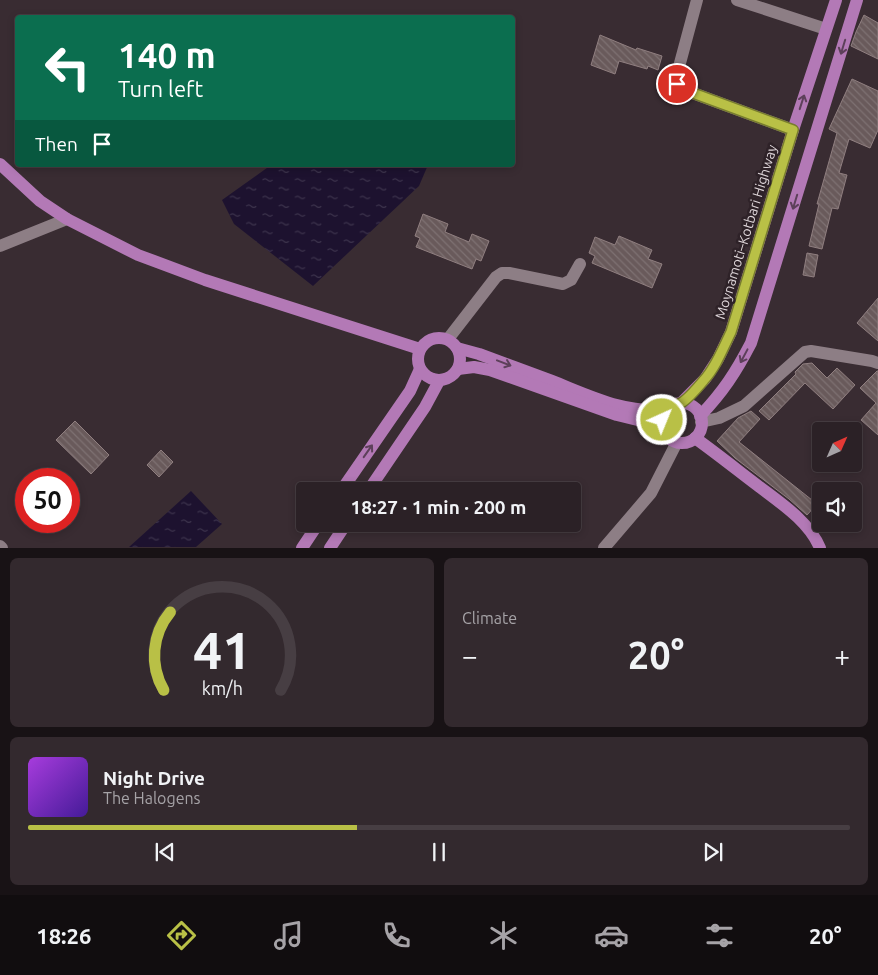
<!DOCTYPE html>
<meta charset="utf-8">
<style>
body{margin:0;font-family:Ubuntu,sans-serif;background:#33292e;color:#f1f3f6;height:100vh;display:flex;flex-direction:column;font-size:19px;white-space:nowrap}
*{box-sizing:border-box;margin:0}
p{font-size:16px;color:#a6a3a7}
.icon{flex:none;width:28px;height:28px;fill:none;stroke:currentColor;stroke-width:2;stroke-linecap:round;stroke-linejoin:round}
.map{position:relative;height:548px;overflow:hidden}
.panel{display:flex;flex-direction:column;gap:10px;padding:10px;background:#181215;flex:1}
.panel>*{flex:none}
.banner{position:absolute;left:15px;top:15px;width:500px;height:152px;border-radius:5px;box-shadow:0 2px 8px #0003,0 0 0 1px #473e43;background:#0b6e4f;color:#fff;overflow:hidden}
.needle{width:32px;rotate:45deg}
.fabs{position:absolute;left:812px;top:422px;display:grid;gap:10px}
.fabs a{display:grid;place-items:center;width:50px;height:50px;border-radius:5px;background:#2b2126;box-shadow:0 2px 8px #0003,0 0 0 1px #473e43;font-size:25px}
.speed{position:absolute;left:15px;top:468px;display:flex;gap:10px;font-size:25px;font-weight:700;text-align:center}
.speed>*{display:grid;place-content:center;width:65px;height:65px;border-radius:50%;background:#2b2126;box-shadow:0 2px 8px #0003,0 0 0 1px #473e43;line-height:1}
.speed .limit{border:8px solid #d22;background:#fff;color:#111}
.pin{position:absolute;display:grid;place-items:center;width:42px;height:42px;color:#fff;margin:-21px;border:2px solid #fff;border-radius:50%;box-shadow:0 1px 5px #0007}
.me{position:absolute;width:55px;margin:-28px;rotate:44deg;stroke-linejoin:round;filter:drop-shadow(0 0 4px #0008)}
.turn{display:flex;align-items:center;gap:18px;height:105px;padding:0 20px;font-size:22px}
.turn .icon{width:65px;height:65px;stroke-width:2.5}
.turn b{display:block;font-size:35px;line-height:42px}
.then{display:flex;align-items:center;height:48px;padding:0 20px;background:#0003;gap:10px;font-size:19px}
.big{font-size:38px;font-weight:700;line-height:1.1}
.panel .tile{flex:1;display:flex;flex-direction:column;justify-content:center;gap:8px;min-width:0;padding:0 18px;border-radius:8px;background:#33292e}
.panel .dial{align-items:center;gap:0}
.dial svg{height:130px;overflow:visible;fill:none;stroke:#473e43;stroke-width:7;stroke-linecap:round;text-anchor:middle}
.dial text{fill:#f1f3f6;stroke:none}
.song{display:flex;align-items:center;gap:15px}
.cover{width:60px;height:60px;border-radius:8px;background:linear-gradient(135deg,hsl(280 70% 55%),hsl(260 70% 35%))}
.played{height:5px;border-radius:2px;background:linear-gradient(90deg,#b9c046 40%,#473e43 40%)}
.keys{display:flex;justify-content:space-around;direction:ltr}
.heat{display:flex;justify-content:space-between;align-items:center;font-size:28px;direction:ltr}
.panel .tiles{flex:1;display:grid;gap:10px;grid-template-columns:1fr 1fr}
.tile:last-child{grid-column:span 2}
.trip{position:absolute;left:296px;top:482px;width:285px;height:50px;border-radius:5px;background:#2b2126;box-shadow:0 2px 8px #0003,0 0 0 1px #473e43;font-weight:700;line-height:50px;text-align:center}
.tab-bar{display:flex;height:80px;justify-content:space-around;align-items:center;background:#110d0f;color:#a6a3a7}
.tab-bar .icon{width:35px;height:35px}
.tab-bar .selected{color:#b9c046}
.tab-bar b{font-size:22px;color:#f1f3f6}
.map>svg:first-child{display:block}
.water{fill:url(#water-ripples)}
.building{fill:url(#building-back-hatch);stroke:#907f80}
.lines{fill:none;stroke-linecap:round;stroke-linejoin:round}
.minor{stroke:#8d7e85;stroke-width:12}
.major{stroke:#b379b6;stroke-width:12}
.oneway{stroke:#5d405a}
.route-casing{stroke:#787d2e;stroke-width:12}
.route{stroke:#b9c046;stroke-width:9}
.labels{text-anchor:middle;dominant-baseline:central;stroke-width:5;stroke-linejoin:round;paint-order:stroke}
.street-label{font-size:14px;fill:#ded5d9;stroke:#2e2228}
</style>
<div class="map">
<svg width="878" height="548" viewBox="0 0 878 548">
<defs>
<pattern id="water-ripples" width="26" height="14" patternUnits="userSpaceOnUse" patternTransform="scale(1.25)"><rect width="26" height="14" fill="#1d122f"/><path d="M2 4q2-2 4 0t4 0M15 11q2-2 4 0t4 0" fill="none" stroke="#3d344d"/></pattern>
<pattern id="building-back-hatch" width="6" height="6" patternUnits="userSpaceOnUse" patternTransform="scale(1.25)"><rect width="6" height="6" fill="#695a5b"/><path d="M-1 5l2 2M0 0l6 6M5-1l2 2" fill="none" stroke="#7e7172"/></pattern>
</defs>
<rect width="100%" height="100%" fill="#392c32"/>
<!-- water -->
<g class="water">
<path d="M271 165H428L419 186 313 286 234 224 222 200Z"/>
<path d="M191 491 222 524 196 547H129Z"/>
</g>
<!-- building -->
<g class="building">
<path d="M864 15 878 23V59L851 46 856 32Z"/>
<path d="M600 35 636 50 637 48 662 56 658 70 648 66 647 69 619 61 615 74 591 65Z"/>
<path d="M852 79 878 91V130L870 148 849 139 839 173 847 175 838 209 832 208 822 249 809 246 819 204H817L837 133 829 129Z"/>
<path d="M423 214 448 224 445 232 469 242 472 234 489 241 481 261 476 259 472 269 416 247 420 238 415 236Z"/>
<path d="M619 236 652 250 648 259 662 264 652 288 592 263 595 256 589 253 595 237 615 245Z"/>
<path d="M807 253 818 255 814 277 803 275Z"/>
<path d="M878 298V341L857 323Z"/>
<path d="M812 363 827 378 837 368 855 385 833 409 805 383 769 420 759 411 796 374 795 372 803 364Z"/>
<path d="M877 371H878V435L861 420 876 403 860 388Z"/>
<path d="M751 411 760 419 739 442 817 504 807 515 789 499 735 458 717 441 738 418Z"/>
<path d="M75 421 109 455 91 474 56 440Z"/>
<path d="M161 450 173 462 159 477 147 465Z"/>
</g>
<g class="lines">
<!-- minor -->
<g class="minor">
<path d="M697 0 676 78 677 85 682 89 793 130"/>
<path d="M737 0 826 29"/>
<path d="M0 246 67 219"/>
<path d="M448 339 496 277 502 273H509L563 284 571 280 580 264"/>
<path d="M701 422 719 418 744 406 805 352 811 351 872 361 878 363"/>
<path d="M0 546 2 548"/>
<path d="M604 548 651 493 677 442"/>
</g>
<!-- major -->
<g class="major">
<path d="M0 164 40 201 67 219 138 255 205 280 420 349"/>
<circle cx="439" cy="359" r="21"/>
<path d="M457 348 479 354C503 363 528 372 552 381 588 395 627 415 667 409"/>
<path d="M458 369 474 367 490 370 617 415 662 426"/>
<path d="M681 403 705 379 718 359 731 332 793 130 836 0"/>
<circle cx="682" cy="423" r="20"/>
<path d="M700 416C723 392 736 372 751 343L857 0"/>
<path d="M695 438C716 453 736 469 757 485 779 502 809 521 820 548"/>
<path d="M341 491 410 391 420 369"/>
<path d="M368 491 425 407 439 381"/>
<path d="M302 548 318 524"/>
<path d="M330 548 346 524"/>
</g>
</g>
<!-- one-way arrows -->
<defs><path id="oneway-shaft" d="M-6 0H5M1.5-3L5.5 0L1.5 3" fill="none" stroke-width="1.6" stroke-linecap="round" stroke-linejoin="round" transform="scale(1.25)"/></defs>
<g class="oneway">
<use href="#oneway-shaft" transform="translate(843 47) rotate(107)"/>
<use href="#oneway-shaft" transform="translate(802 102) rotate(-72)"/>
<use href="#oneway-shaft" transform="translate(795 202) rotate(107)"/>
<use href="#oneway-shaft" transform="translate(744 356) rotate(118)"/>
<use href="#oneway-shaft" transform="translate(504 363) rotate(21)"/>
<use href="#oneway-shaft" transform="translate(368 451) rotate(-55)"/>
</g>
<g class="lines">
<!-- route casing -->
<g class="route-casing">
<path id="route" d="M662 420C667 404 670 409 681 403 688 399 699 386 704 380 716 367 723 348 731 332L793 130 682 89 677 84"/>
</g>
<!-- route -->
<use href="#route" class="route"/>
</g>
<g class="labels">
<!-- street labels -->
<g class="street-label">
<text transform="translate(746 232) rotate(-73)">Moynamoti–Kotbari Highway</text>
</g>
</g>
</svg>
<div class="fabs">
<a><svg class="needle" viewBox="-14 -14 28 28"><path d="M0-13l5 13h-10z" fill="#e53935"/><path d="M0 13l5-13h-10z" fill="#a6a3a7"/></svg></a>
<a><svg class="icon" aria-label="sound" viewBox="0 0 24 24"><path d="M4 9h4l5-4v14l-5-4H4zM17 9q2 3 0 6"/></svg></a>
</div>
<div class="speed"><div class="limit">50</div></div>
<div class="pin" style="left:677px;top:84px;background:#d93025"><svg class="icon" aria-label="arrive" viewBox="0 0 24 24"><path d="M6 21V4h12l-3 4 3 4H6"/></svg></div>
<svg class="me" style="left:662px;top:420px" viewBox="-20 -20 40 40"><circle r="17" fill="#b9c046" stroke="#fff" stroke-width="3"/><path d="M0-11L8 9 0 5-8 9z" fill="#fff"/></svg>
<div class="trip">18:27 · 1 min · 200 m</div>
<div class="banner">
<div class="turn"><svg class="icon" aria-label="left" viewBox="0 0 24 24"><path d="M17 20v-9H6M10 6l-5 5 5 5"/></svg><div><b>140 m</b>Turn left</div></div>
<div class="then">Then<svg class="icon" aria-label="arrive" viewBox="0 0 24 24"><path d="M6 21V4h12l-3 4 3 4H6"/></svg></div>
</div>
</div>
<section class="panel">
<div class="tiles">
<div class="tile dial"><svg viewBox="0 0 100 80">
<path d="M14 69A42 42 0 1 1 86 69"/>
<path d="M14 69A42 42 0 0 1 18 21" stroke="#b9c046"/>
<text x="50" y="56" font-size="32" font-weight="700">41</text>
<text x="50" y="72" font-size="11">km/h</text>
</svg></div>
<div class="tile"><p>Climate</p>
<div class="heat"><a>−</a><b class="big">20°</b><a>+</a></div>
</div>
<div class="tile">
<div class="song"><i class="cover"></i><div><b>Night Drive</b><p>The Halogens</p></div></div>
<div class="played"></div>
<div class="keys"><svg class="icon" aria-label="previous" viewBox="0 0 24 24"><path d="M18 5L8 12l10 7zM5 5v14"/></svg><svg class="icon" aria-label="pause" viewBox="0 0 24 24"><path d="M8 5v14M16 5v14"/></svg><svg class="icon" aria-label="next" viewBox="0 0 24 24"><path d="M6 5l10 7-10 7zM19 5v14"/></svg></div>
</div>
</div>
</section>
<nav class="tab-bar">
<b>18:26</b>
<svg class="icon selected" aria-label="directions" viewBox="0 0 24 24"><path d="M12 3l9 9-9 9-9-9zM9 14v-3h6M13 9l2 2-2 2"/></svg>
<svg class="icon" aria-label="music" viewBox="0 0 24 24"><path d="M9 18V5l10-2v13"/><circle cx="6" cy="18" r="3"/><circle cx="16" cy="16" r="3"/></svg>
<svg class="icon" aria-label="phone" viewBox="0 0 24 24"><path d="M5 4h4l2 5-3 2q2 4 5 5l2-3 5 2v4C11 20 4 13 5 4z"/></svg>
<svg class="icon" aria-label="climate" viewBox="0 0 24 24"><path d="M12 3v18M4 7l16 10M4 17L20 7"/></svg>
<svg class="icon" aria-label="car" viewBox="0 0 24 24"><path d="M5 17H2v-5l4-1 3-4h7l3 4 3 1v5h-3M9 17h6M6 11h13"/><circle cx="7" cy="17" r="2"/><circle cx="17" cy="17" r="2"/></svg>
<svg class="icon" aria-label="filters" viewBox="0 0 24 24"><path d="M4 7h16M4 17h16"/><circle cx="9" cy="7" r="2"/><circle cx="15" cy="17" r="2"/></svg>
<b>20°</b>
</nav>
